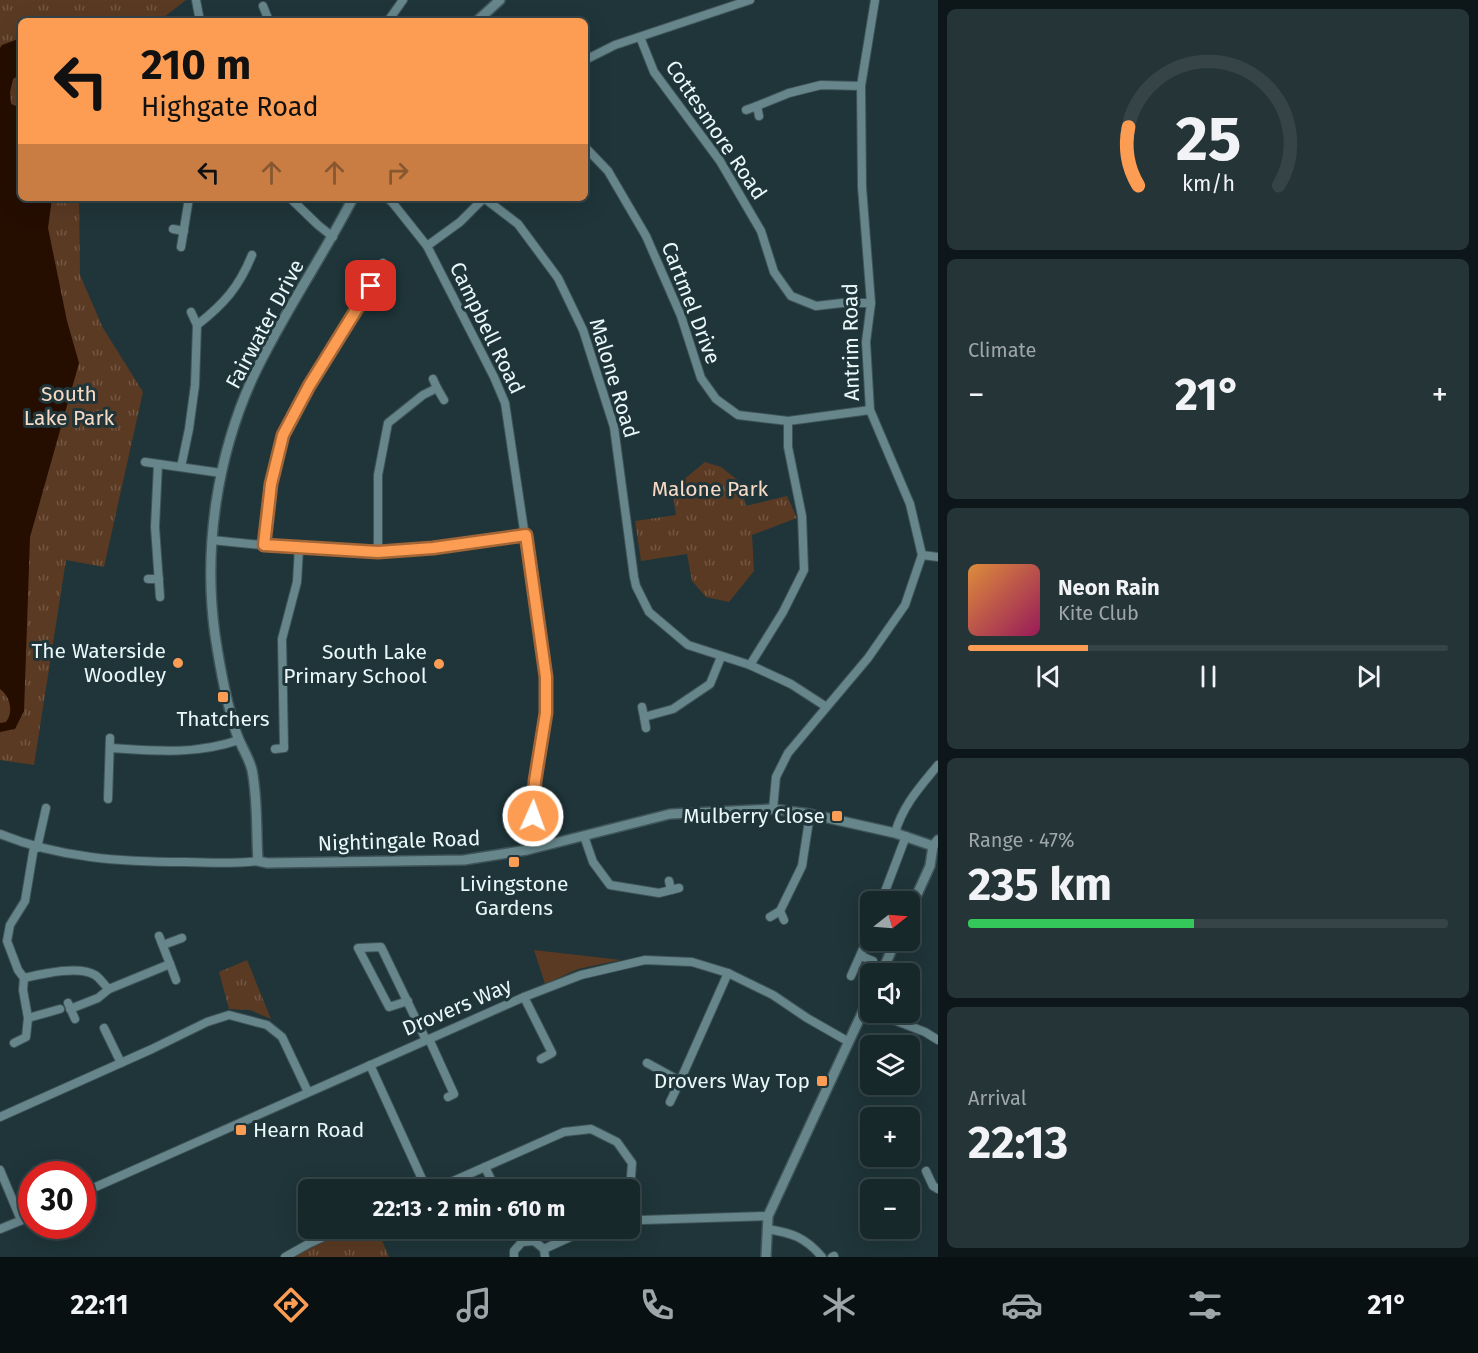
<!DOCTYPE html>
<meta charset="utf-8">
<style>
body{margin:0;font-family:"Fira Sans",sans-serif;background:#243437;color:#f1f3f6;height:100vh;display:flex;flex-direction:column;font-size:22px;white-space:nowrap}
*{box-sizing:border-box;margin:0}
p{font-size:20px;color:#9ea6a9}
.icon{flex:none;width:33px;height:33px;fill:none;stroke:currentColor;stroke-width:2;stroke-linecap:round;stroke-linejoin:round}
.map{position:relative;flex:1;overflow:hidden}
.details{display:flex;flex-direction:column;gap:9px;padding:9px;background:#0d1618;width:540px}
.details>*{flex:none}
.hud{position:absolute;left:18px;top:18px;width:570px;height:183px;border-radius:9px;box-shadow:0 6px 24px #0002,0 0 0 2px #364447;background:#fc9d53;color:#111;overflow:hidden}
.needle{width:39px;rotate:73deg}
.controls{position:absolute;left:860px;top:891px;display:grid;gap:12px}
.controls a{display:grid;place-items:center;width:60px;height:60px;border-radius:9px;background:#17282b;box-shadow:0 6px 24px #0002,0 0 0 2px #364447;font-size:30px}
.speed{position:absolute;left:18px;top:1161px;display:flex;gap:12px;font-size:30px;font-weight:700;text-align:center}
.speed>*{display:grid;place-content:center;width:78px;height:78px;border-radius:50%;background:#17282b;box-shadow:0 6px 24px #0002,0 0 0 2px #364447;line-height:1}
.speed .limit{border:9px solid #d22;background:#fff;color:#111}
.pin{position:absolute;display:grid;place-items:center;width:51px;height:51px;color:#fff;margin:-26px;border-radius:12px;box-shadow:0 3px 9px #0006}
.me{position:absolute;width:66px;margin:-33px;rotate:2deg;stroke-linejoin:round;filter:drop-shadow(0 0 4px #0008)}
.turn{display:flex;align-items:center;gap:21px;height:126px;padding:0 24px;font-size:27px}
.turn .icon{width:78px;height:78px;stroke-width:2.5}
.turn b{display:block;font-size:42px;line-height:51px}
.lanes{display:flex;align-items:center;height:57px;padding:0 24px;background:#0003;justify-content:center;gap:30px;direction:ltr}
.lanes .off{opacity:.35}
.big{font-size:45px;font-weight:700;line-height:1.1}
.details .tile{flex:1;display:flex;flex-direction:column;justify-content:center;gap:9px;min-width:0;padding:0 21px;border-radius:9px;background:#243437}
.details .dial{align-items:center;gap:0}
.dial svg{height:156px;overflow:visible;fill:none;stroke:#364447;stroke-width:7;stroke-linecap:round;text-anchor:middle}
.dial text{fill:#f1f3f6;stroke:none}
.song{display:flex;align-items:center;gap:18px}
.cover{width:72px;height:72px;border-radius:9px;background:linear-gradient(135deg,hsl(30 70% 55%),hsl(330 70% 35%))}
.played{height:6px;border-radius:3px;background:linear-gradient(90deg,#fc9d53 25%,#364447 25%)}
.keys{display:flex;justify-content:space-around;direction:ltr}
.heat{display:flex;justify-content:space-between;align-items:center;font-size:33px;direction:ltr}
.charge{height:9px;border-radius:4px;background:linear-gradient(90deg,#34c759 47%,#364447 0)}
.trip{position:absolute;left:298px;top:1179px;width:342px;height:60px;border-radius:9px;background:#17282b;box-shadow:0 6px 24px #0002,0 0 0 2px #364447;font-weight:700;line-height:60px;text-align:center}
.tab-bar{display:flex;height:96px;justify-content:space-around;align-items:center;background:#091011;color:#9ea6a9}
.tab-bar .icon{width:42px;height:42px}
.tab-bar .on{color:#fc9d53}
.tab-bar b{font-size:27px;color:#f1f3f6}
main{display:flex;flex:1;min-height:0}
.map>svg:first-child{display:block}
.green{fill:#5a3a23}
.park{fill:url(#park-tufts)}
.water{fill:#250d00}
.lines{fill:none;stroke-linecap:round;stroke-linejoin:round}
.minor-casing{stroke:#3f5458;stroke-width:10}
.tertiary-casing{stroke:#3f5458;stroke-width:12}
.minor{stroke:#66868b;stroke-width:8}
.tertiary{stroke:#66868b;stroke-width:9}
.route-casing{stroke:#a46636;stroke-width:15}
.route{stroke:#fc9d53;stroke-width:10}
.poi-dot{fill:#fc9d53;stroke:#1f3539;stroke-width:2}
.labels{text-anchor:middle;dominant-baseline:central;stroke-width:6;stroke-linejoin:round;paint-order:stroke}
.street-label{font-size:21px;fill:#eaf8fa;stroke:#1f3539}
.park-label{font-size:21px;fill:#f8d9c3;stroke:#1f3539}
.poi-label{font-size:21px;fill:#eaf8fa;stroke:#1f3539;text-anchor:end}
</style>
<main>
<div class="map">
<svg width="938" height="1257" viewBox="0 0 938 1257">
<defs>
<pattern id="park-tufts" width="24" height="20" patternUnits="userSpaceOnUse" patternTransform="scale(1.5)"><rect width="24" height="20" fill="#5a3a23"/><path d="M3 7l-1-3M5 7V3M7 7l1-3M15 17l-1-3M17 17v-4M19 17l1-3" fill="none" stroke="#725744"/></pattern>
</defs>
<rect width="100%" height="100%" fill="#1f3539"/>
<!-- green -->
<path class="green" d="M534 950 621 960 578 969 545 984Z"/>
<!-- park -->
<g class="park">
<path d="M0 0H186L159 21H21V198H79L80 275 103 328 143 392 104 567 66 560 34 765 0 760Z"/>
<path d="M705 462 721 467 739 481 746 506 787 496 797 518 752 535 754 571 729 602 706 597 692 581 687 554 641 561 635 521 676 515 672 489Z"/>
<path d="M247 960 271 1019 250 1010 229 1009 219 972Z"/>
<path d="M343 1228 377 1229 389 1257H285Z"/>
</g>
<!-- water -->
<path class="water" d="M21 38V74L13 79 10 92 11 104 21 108V198H52L48 228 67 321 79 363 30 537 24 711 15 729 0 732V723L6 722C14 712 10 696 0 689V48L2 45Z"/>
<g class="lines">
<!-- minor casing -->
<g class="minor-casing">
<g id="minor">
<path d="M196 0 200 21"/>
<path d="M263 6 269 21"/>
<path d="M388 21 403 0"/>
<path d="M640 37 654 72 720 161 761 231 774 272 791 296 816 306 842 303H871"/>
<path d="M585 60 615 45 750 0"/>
<path d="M746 110 757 106"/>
<path d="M759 116 757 106 789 93 821 85 861 86"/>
<path d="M585 147 608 171 646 236 681 316 701 378 716 399 738 415 788 421 870 410"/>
<path d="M290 198 318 225 333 237"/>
<path d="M387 198 392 202 427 246 494 377 505 403 546 677C546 689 547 702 546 715 541 763 528 796 539 846"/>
<path d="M173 229 184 231"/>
<path d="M427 246 460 222 484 198 518 224 558 278 583 330 614 427 634 577 636 586 649 612 688 645 750 665 791 684 825 706"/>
<path d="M181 247 189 198"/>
<path d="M371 286 382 293"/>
<path d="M197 325C224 304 239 287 252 255"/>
<path d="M433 379 437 388"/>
<path d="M145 462 221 473"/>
<path d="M158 464 155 527 160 597"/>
<path d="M181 467 189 429 195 385 197 325 191 312"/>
<path d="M212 540C267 546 322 551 377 552 427 552 477 542 526 535"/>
<path d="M264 545C268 512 270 464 284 433 310 373 353 321 383 263"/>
<path d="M378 552V475L388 423 423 395 437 388 444 400"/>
<path d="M922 555 938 557"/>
<path d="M148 579H159"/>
<path d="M750 665 783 612 804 570 802 516 788 447V421"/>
<path d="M642 707 644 717 673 709 710 684 721 657"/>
<path d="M644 717 646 728"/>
<path d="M110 748C155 751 195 755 239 740"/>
<path d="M275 749 284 748 282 639 297 582 299 548"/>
<path d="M108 799 110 738"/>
<path d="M773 809 776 777 788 753 868 658 905 605 922 555 910 504 870 410 866 342 871 303 862 187 861 86 875 0"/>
<path d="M895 833C903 805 920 787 938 765"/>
<path d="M0 834C59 858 121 862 185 862 209 863 234 864 258 861"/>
<path d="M584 836 593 862 610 885 659 893 679 888"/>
<path d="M37 848 46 808"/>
<path d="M669 881 671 890"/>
<path d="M881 902 906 836"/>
<path d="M780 911 784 920"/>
<path d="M770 917 780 911 802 866 810 814"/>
<path d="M163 945 182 938"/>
<path d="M861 956 873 961"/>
<path d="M170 964 176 980"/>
<path d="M851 976 870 933"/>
<path d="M24 978C42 974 79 965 95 975 100 978 104 985 109 989"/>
<path d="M524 997 552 1053 541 1059"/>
<path d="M408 1001 389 1007 358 948 381 947 426 1040"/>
<path d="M68 1003 75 1019"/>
<path d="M70 1009 98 998 109 989 170 964 159 936"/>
<path d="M873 1012 925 1032 938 1040"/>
<path d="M28 1018 60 1009"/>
<path d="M104 1028 121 1063"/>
<path d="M429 1039 454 1094 448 1097"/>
<path d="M14 1043 26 1037 28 1018 23 990 24 978 18 970 7 941 10 925 25 901 34 847"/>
<path d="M647 1063 680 1081 728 973"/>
<path d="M370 1065 427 1190"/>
<path d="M670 1102 680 1081"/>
<path d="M0 1117 152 1049 207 1022 229 1015 267 1025 282 1037 308 1092"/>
<path d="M485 1167 496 1190"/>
<path d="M0 1170 21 1220"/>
<path d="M926 1171 933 1186 938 1189"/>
<path d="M433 1190 564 1132 591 1129 617 1142 632 1163 630 1191"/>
<path d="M82 1193 524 997 581 975 645 960 692 962 728 973 773 995 807 1018 849 1042"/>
<path d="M630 1216 642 1220 768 1216"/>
<path d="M515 1228 522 1242"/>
<path d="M0 1229 32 1216"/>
<path d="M767 1229C792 1233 805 1237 822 1257"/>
<path d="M544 1249 590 1228"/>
<path d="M285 1257 310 1243 343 1228"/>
<path d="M514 1257V1251L522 1242 534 1241 544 1249 545 1257"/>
<path d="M832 1257 834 1256"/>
</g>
</g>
<!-- tertiary casing -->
<g class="tertiary-casing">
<g id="tertiary">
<path d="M477 21 500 0"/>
<path d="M353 198C322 258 282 315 253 377 217 456 203 548 215 635 220 668 226 701 236 732 240 745 249 757 252 770 258 800 256 831 258 861L267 863 464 860 527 850 670 814 773 809 810 814 895 833 933 846"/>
<path d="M909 912 930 866 933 846 938 840"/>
<path d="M881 974 896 940"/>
<path d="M766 1257 768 1216 870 996"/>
</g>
</g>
<!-- minor -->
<use href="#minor" class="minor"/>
<!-- tertiary -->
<use href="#tertiary" class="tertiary"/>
</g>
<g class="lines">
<!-- route casing -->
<g class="route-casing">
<path id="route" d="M371 286 309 386 283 435 271 484 264 545 378 552 433 548 526 535 546 677V713L535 781 533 816"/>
</g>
<!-- route -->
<use href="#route" class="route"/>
</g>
<!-- markers -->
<g class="poi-dot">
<circle cx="178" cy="663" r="6"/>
<circle cx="439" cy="664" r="6"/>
<rect x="217" y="691" width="12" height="12" rx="3"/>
<rect x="831" y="810" width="12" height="12" rx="3"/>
<rect x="508" y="856" width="12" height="12" rx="3"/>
<rect x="816" y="1075" width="12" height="12" rx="3"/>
<rect x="235" y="1124" width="12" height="12" rx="3"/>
</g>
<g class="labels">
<!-- street labels -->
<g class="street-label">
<text transform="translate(716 130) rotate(56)">Cottesmore Road</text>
<text transform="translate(691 303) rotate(69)">Cartmel Drive</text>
<text transform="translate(265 324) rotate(-62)">Fairwater Drive</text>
<text transform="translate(487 328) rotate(64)">Campbell Road</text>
<text transform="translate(851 342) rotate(-91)">Antrim Road</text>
<text transform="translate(614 378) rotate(73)">Malone Road</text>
<text transform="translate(399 841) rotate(-2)">Nightingale Road</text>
<text transform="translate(457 1007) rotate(-23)">Drovers Way</text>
</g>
<!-- park labels -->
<g class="park-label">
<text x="69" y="394">South<tspan x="69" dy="24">Lake Park</tspan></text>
<text x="710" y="489">Malone Park</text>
</g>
<!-- poi labels -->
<g class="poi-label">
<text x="166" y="651">The Waterside<tspan x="166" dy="24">Woodley</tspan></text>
<text x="427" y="652">South Lake<tspan x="427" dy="24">Primary School</tspan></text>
<text x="223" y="719" text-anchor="middle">Thatchers</text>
<text x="825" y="816">Mulberry Close</text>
<text x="514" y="884" text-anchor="middle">Livingstone<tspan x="514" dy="24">Gardens</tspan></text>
<text x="810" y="1081">Drovers Way Top</text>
<text x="253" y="1130" text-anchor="start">Hearn Road</text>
</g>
</g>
</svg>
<div class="controls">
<a><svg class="needle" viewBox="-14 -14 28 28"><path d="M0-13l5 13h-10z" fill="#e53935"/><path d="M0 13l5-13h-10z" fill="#9ea6a9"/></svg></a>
<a><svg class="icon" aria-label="sound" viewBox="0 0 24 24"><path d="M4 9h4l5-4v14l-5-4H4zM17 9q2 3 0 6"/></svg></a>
<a><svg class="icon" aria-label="layers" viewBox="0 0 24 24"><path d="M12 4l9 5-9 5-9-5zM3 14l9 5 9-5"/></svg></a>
<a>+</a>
<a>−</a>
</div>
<div class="speed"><div class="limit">30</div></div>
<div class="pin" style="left:371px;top:286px;background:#d93025"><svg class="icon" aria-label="arrive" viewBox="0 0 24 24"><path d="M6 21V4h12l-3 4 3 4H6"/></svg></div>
<svg class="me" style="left:533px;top:816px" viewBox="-20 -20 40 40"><circle r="17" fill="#fc9d53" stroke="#fff" stroke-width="3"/><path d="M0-11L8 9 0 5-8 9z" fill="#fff"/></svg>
<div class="trip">22:13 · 2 min · 610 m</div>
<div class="hud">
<div class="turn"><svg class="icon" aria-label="left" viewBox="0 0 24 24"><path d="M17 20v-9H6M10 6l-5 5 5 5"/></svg><div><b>210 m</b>Highgate Road</div></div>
<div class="lanes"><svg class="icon" aria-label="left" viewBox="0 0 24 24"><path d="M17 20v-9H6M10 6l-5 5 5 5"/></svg><svg class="icon off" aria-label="ahead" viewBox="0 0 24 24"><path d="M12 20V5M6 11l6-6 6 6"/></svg><svg class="icon off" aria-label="ahead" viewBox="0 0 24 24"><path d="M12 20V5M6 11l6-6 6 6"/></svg><svg class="icon off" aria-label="right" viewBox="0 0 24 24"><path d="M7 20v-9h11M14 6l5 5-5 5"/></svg></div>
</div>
</div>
<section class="details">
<div class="tile dial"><svg viewBox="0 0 100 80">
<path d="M14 69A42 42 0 1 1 86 69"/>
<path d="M14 69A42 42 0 0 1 9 39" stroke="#fc9d53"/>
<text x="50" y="56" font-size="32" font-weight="700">25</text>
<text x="50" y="72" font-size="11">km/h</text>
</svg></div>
<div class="tile"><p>Climate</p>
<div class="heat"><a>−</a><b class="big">21°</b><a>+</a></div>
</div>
<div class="tile">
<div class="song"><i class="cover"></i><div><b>Neon Rain</b><p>Kite Club</p></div></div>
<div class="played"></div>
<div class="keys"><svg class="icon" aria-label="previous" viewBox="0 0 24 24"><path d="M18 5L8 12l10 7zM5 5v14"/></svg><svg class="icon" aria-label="pause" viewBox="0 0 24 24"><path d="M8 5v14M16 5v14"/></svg><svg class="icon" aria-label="next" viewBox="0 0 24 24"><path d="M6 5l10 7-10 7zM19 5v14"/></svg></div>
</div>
<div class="tile"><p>Range · 47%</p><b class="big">235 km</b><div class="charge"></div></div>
<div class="tile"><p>Arrival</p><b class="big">22:13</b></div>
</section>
</main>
<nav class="tab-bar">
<b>22:11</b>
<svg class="icon on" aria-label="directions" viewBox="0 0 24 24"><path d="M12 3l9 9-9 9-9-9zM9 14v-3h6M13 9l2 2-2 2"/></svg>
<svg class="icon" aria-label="music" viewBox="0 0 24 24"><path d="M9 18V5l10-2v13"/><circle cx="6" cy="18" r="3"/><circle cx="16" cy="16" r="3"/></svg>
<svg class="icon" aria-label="phone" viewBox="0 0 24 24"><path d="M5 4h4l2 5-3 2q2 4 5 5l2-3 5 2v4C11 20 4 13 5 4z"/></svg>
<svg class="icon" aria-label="climate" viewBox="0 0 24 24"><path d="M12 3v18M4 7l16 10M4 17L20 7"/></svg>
<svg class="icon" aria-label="car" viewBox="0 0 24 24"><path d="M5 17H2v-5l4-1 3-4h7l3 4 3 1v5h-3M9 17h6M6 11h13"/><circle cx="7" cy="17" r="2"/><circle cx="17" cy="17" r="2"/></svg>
<svg class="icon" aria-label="filters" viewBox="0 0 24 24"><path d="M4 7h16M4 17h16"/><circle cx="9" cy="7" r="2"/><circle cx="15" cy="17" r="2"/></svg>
<b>21°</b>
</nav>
